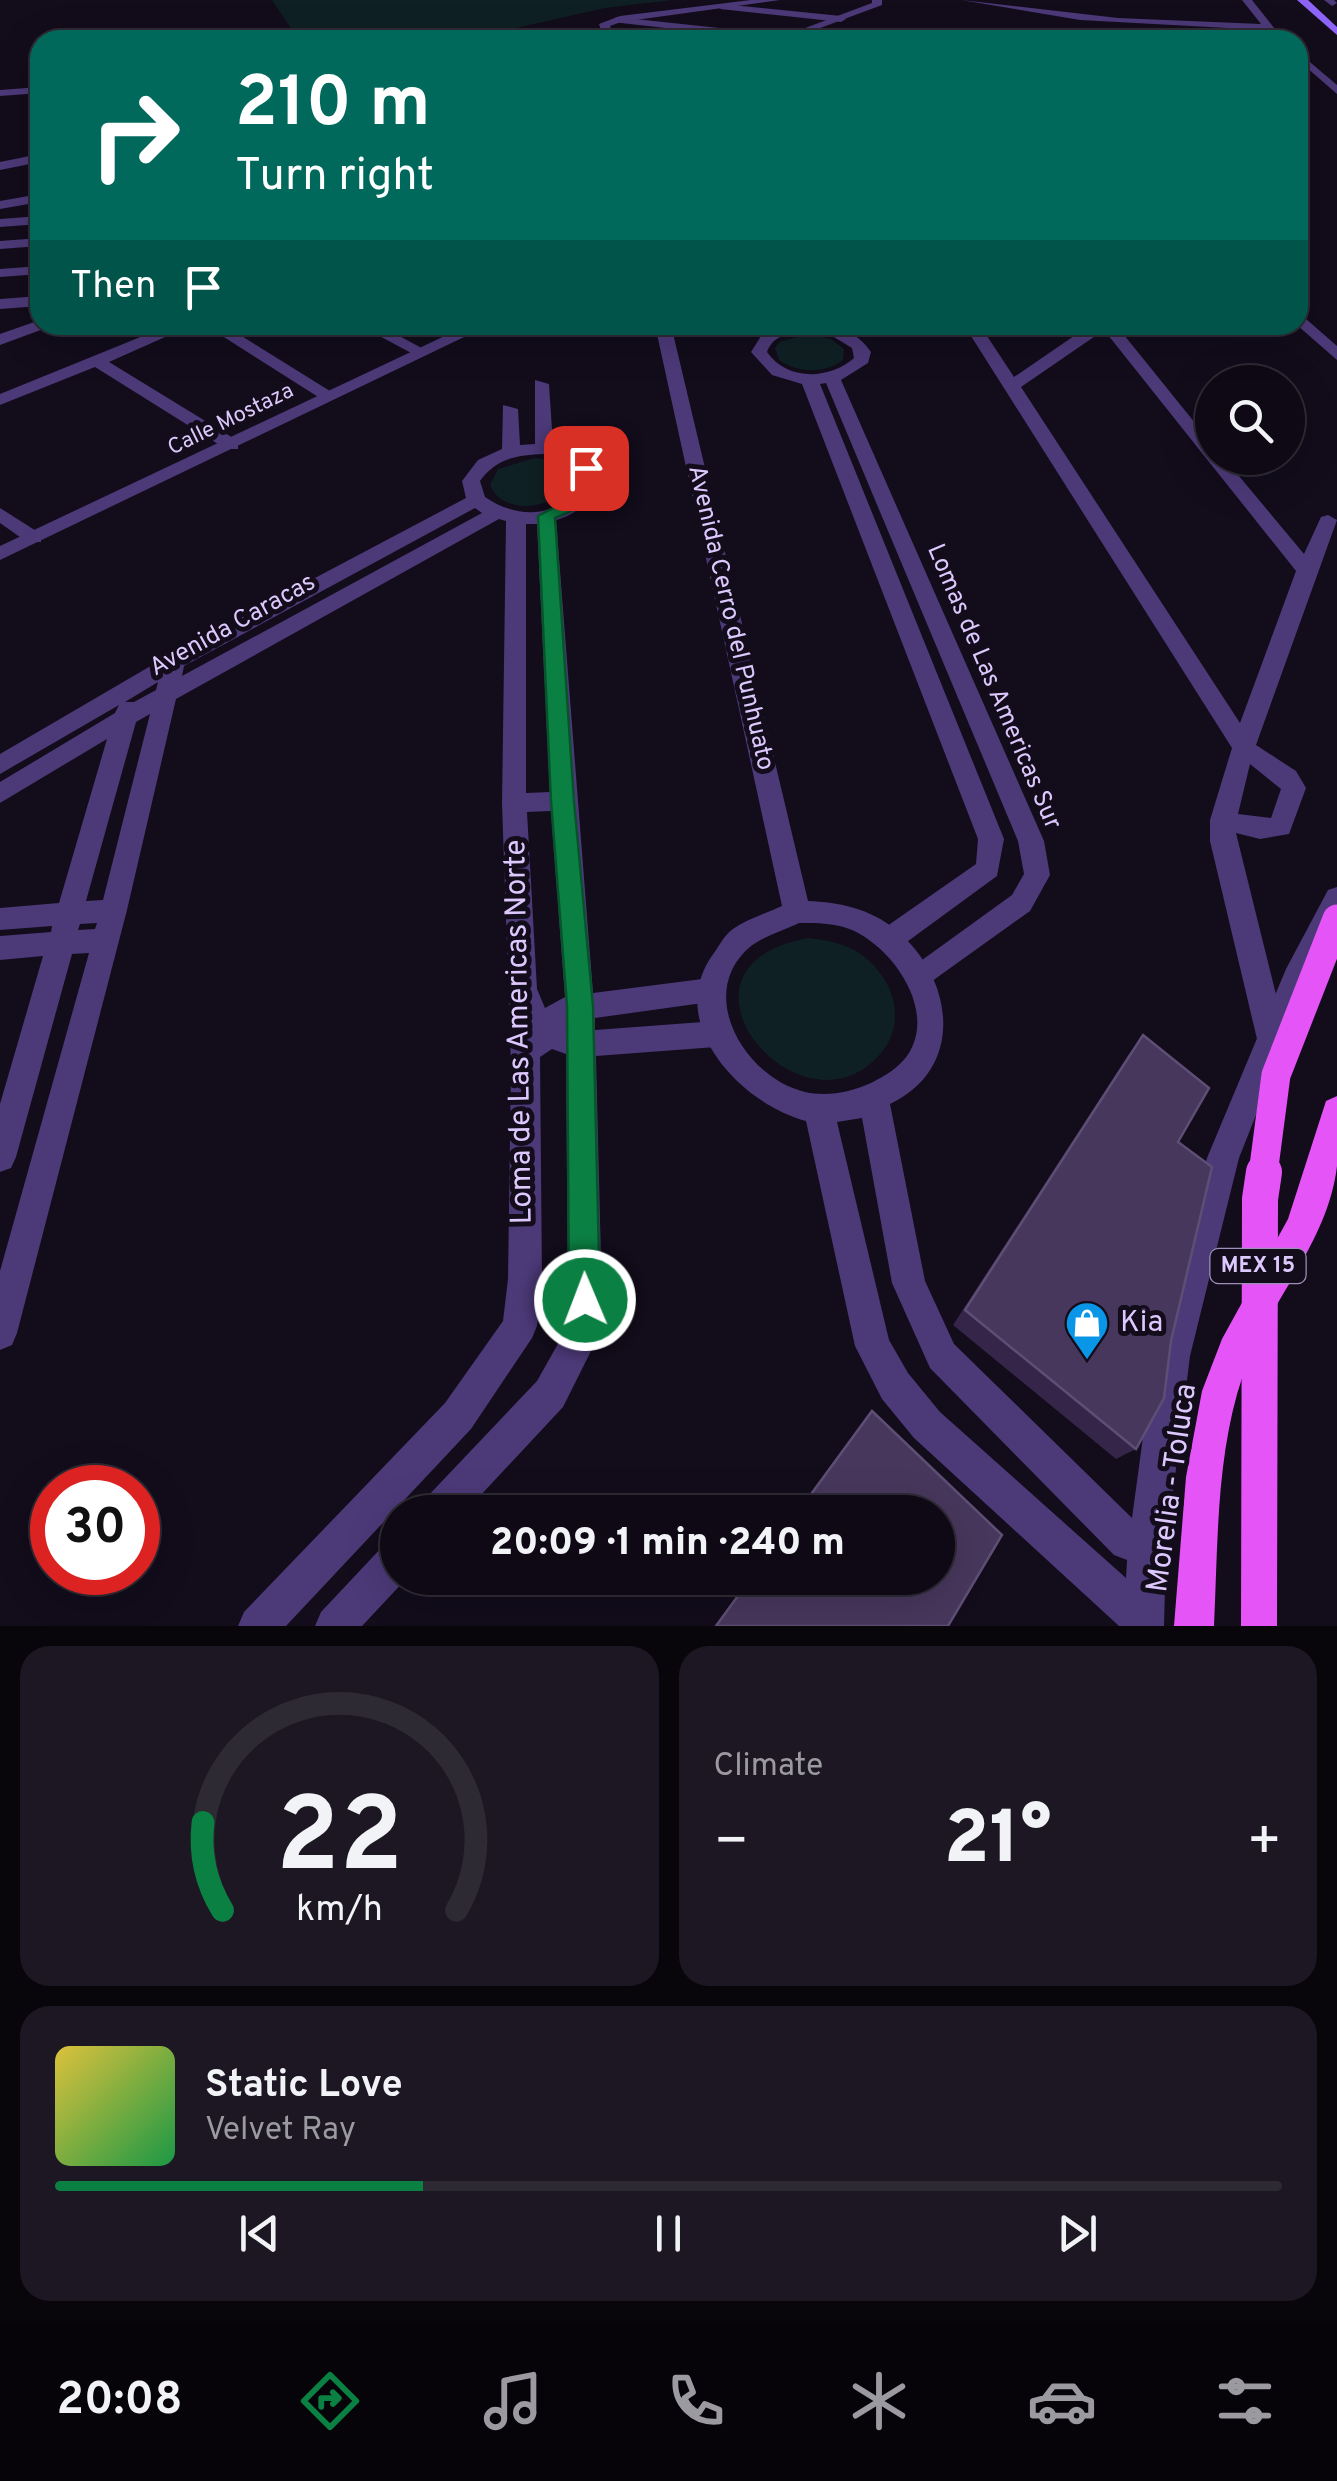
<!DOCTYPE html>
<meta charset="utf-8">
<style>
body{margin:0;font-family:Overpass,sans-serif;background:#1c1722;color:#f1f3f6;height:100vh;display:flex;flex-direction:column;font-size:38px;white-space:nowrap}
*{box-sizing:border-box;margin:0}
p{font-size:32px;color:#9b9aa0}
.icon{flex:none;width:55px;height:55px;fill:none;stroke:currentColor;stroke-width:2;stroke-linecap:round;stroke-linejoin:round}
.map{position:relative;height:1626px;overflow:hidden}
.panel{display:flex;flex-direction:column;gap:20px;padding:20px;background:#08050b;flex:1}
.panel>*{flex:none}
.top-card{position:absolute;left:30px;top:30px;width:1278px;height:305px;border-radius:30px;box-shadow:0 10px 40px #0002,0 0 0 2px #2e2a34;background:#00695c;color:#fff;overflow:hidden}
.controls{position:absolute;left:1195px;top:365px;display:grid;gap:20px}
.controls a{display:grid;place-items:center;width:110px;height:110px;border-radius:50%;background:#0e0914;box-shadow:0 10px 40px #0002,0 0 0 2px #2e2a34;font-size:50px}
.speed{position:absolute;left:30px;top:1465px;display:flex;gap:20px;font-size:50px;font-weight:700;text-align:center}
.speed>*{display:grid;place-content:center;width:130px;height:130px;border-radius:50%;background:#0e0914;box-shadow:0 10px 40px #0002,0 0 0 2px #2e2a34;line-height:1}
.speed .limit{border:15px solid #d22;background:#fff;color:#111}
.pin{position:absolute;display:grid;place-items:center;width:85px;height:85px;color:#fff;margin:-42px;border-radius:20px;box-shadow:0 5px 15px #0006}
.me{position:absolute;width:110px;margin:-55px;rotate:359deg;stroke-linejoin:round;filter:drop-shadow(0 0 8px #0008)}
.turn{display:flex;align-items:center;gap:35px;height:210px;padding:0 40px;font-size:45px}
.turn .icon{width:130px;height:130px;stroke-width:2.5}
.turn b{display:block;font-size:70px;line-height:85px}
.then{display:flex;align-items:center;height:95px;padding:0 40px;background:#0003;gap:20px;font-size:38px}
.big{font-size:75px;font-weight:800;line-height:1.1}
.panel .tile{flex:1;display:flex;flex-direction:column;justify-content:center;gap:15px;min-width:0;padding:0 35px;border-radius:30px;background:#1c1722}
.panel .dial{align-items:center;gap:0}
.dial svg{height:260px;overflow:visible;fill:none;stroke:#2e2a34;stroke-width:7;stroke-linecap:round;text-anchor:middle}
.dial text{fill:#f1f3f6;stroke:none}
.song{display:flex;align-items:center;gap:30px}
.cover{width:120px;height:120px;border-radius:15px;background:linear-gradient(135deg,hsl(50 70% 55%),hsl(140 70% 35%))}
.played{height:10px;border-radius:5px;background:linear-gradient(90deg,#0b8043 30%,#2e2a34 30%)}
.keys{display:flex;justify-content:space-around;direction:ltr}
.heat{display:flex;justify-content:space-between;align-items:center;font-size:55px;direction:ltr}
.panel .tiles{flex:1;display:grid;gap:20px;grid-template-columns:1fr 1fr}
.tile:last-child{grid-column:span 2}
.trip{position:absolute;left:380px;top:1495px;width:575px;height:100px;border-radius:50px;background:#0e0914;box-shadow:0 10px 40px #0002,0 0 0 2px #2e2a34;font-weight:800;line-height:100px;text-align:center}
.tabs{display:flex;height:160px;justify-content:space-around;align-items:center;background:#060408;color:#9b9aa0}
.tabs .icon{width:70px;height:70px}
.tabs .selected{color:#0b8043}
.tabs b{font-size:45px;color:#f1f3f6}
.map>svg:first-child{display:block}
.green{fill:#0f2024}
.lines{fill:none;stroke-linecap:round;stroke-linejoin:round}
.minor{fill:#4c3978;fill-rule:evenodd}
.tertiary{fill:#4c3978;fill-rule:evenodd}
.secondary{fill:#8e63f8;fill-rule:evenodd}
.primary{fill:#e554f7;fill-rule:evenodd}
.primary-bridge-far1{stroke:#e554f7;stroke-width:29}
.primary-bridge{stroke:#e554f7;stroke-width:36}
.wall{fill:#352549}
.building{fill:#47375c;stroke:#5e4e75;stroke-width:2.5}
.route{fill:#0b8043;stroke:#07532c;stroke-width:2.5}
.labels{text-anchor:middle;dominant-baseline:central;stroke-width:10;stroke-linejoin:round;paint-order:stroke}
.far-street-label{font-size:22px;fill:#dcc8fd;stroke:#120c1b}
.shield{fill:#120c1b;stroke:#9f90b9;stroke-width:2.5}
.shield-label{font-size:22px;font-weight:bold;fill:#dcc8fd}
.street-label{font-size:25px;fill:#dcc8fd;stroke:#120c1b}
.near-street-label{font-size:30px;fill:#dcc8fd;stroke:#120c1b}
.near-poi-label{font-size:30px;fill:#dcc8fd;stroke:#120c1b;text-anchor:start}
</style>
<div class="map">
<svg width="1337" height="1626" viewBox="0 0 1337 1626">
<rect width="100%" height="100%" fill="#120c1b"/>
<!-- green -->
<g class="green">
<path d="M272 0H673L605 8 476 37 299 40Z"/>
<path d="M808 334 831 339 844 349 843 360C824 374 798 373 779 360L775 348 779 342Z"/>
<path d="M535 458C551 460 564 463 571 478L565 493C543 509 502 514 490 485L498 469Z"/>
<path d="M808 938C826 940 844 943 859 953 892 975 909 1020 881 1053 802 1147 649 967 808 938Z"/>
</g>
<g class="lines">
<!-- minor -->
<g class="minor">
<path d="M961 0 1118 18 1261 24 1242 0H1252L1279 34 1274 37 1265 30 1080 20Z"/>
<path d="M1324 0H1334L1337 3 1332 6Z"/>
<path d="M723 4 841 16 846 19 841 22 720 9Z"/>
<path d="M616 17 784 35 789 38 774 40 612 22Z"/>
<path d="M949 37H988L993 40H944Z"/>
<path d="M1298 52 1337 85V94L1298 60Z"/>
<path d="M40 87V93L0 96V90Z"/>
<path d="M40 138 35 160 25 163 34 142Z"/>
<path d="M40 194V202L0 209V201Z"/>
<path d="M40 216V224L0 227V219Z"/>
<path d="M40 238V246L0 249V241Z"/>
<path d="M40 266V274L0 277V269Z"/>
<path d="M40 296V306L0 309V299Z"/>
<path d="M1298 312 1337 346V360L1297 325Z"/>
<path d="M40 320V325H48L46 328 0 345V334Z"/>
<path d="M170 325H192L109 362 238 441V449H226L95 367 0 405V394Z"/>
<path d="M205 325H224L338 396 323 400Z"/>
<path d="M359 325H379L429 352 415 355Z"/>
<path d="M783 325C818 325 849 320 871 352L868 363 841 380 1044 841 1050 875 1030 911 921 989 911 986 907 977 911 968 1012 895 1024 874 1018 841 826 383 820 384 1004 839 997 876 900 947 890 951 880 947 876 939 880 931 976 864 978 839 802 384 772 375 751 352 763 333ZM798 332 829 334 852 348 854 358C829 380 787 381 767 352 772 338 784 334 798 332Z"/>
<path d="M1090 325H1116L1212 444V458H1224L1304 554 1321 517 1328 515 1337 520 1256 745 1296 771 1306 788 1289 834 1260 839 1236 833 1287 1039 1282 1048 1272 1052 1262 1048 1257 1039 1210 841V820L1232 748 971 336 985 333 1014 377ZM1104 330 1296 571 1240 723 1021 387ZM1250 764 1281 789 1271 818 1238 814Z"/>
<path d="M535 380 549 384 553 445 584 457 599 479C590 500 579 514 556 520L593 993 710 978 720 981 724 990 720 999 710 1002 595 1018V1030L716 1021 726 1025 731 1034 726 1043 716 1047 596 1056 602 1300 593 1347 563 1407 465 1512H421L426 1498 537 1381 559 1342 568 1300 566 1054 552 1049 540 1057 542 1279 537 1326 532 1338 471 1429 286 1626H238L244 1612 445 1403 503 1321 508 1279 511 1066 502 803 506 521 499 519 176 699 127 910 17 1333 12 1345 0 1350V1271L89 953 72 954 16 1157 11 1168 0 1172V1104L43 956 0 960V936L51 932 52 926 0 930V908L59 903 107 739 0 803V782L115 713 119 705 0 774V754L166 657 466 498 462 481 478 460 502 449 503 405 518 409 520 445 535 444ZM544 454 571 465 581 479C563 519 518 520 485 497L480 481C496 458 518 455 544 454ZM475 508 482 513 182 676 184 666ZM526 524H537L550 792 526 793ZM158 682 156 690 134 702H125ZM150 714 103 900 86 901 136 722ZM551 811 565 997 545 1008 537 989 527 812ZM97 923 95 929 78 930 80 924Z"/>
<path d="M0 508 41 534V542H27L0 523Z"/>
<path d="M398 1540V1578H407L362 1626H315L321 1612 384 1545Z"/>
</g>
<!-- tertiary -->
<g class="tertiary">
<path d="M751 0H780L621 22 610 26 614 40H604L599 24 620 16Z"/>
<path d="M872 0H882V5L788 40H773L872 3Z"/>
<path d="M40 154V162L0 170V162Z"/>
<path d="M468 325H489L0 560V546Z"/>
<path d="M655 325H671L808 901C839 902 871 909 896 930 954 978 966 1068 890 1104L925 1281 954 1344 1132 1518 1154 1356 1207 1158 1286 969 1328 890 1337 887V924L1313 971 1239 1158 1190 1356 1166 1549 1164 1626H1119L914 1438 882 1399 855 1346 806 1121C739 1103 663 1021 714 953 719 946 725 934 733 929 747 919 767 913 782 906ZM799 923C817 923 836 923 852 930 893 948 938 1011 907 1056 898 1068 885 1076 871 1083 851 1092 828 1097 805 1092 745 1078 694 993 751 946 764 936 785 930 799 923ZM862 1118 892 1283 930 1368 1114 1555 1127 1560 1126 1578 940 1412 908 1373 889 1340 837 1122Z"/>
</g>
<!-- secondary -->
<path class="secondary" d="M1297 0H1308L1337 27V35Z"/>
<!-- primary -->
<path class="primary" d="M1337 1096C1337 1119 1337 1143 1337 1166 1328 1244 1267 1303 1243 1375 1216 1454 1218 1543 1214 1626H1174L1186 1477 1202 1391 1222 1339 1288 1219 1326 1101Z"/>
<!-- primary-bridge-far1 -->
<path class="primary-bridge-far1" d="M1263 1174 1276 1075 1337 919"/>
<!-- primary-bridge -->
<path class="primary-bridge" d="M1259 1626 1260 1199 1264 1172"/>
</g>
<!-- wall -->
<path class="wall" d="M1143 1035 1178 1142 1136 1449 1116 1459 953 1325 1127 1057Z"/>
<!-- building -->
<g class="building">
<path d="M1143 1035 1209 1088 1178 1142 1212 1167 1171 1341 1164 1398 1136 1449 965 1310Z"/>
<path d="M872 1411 1002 1535 948 1626H716L751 1578H938V1512H798Z"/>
</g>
<!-- route -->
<path class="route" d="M580 465H592L599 479 585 505 555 518 574 801 593 1006 600 1300 596 1311 585 1315 574 1311 569 1300 567 1006 551 801 538 516 572 498 581 479Z"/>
<!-- icons -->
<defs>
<g id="shop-pin" transform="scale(2.25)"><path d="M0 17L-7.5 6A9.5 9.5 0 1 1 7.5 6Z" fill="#0a96e6" stroke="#120c1b"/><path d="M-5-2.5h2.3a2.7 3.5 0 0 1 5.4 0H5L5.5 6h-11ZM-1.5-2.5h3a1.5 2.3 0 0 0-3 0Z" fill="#fff"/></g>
</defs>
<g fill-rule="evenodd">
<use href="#shop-pin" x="1087" y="1323"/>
</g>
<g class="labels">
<!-- far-street labels -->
<g class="far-street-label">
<text transform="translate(231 420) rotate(-26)">Calle Mostaza</text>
</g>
<!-- shield labels -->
<rect class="shield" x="1210.5" y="1249" width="95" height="34" rx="8"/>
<g class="shield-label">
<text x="1258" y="1266">MEX 15</text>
</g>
<!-- street labels -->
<g class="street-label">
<text transform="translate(730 618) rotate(77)">Avenida Cerro del Punhuato</text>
<text transform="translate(233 626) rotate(-29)">Avenida Caracas</text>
<text transform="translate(993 687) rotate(67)">Lomas de Las Americas Sur</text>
</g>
<!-- near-street labels -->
<g class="near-street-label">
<text transform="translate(520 1032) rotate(-91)">Loma de Las Americas Norte</text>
<text transform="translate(1173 1488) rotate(-82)">Morelia - Toluca</text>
</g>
<!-- near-poi labels -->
<g class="near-poi-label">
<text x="1120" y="1323">Kia</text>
</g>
</g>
</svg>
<div class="controls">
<a><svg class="icon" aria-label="search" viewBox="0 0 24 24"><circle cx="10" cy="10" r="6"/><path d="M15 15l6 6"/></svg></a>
</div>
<div class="speed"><div class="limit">30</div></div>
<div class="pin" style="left:586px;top:468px;background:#d93025"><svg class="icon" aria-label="arrive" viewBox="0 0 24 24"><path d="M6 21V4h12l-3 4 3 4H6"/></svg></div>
<svg class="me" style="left:585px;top:1300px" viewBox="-20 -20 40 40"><circle r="17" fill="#0b8043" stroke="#fff" stroke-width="3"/><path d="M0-11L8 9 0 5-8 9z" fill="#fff"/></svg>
<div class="trip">20:09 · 1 min · 240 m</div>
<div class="top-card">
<div class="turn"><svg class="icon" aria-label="right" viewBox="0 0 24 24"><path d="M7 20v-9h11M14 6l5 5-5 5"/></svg><div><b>210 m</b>Turn right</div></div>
<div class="then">Then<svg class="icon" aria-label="arrive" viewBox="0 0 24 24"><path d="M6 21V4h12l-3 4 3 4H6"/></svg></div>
</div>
</div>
<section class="panel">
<div class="tiles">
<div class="tile dial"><svg viewBox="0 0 100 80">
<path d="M14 69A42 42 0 1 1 86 69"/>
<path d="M14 69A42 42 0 0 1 8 42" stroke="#0b8043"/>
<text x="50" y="56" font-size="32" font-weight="700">22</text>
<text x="50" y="72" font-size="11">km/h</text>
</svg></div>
<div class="tile"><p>Climate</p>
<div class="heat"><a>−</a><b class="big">21°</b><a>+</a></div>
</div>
<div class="tile">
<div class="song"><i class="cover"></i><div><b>Static Love</b><p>Velvet Ray</p></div></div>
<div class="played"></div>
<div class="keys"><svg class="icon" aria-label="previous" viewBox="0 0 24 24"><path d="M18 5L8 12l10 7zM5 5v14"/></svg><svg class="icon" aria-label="pause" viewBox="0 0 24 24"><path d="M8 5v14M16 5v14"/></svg><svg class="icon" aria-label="next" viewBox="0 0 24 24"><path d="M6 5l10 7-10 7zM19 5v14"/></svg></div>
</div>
</div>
</section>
<nav class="tabs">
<b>20:08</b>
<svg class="icon selected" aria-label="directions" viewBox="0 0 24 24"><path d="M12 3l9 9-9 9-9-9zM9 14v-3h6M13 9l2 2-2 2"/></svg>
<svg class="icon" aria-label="music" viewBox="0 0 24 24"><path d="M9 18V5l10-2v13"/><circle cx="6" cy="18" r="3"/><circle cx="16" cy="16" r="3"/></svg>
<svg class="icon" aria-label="phone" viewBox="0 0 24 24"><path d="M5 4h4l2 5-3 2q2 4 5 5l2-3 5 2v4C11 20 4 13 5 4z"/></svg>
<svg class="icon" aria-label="climate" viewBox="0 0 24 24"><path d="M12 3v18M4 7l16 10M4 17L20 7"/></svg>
<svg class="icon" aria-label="car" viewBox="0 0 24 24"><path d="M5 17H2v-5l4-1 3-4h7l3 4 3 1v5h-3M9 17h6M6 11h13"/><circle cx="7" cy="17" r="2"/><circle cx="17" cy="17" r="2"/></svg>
<svg class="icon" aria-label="filters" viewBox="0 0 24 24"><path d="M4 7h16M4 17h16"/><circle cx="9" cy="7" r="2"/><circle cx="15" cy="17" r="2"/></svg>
</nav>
